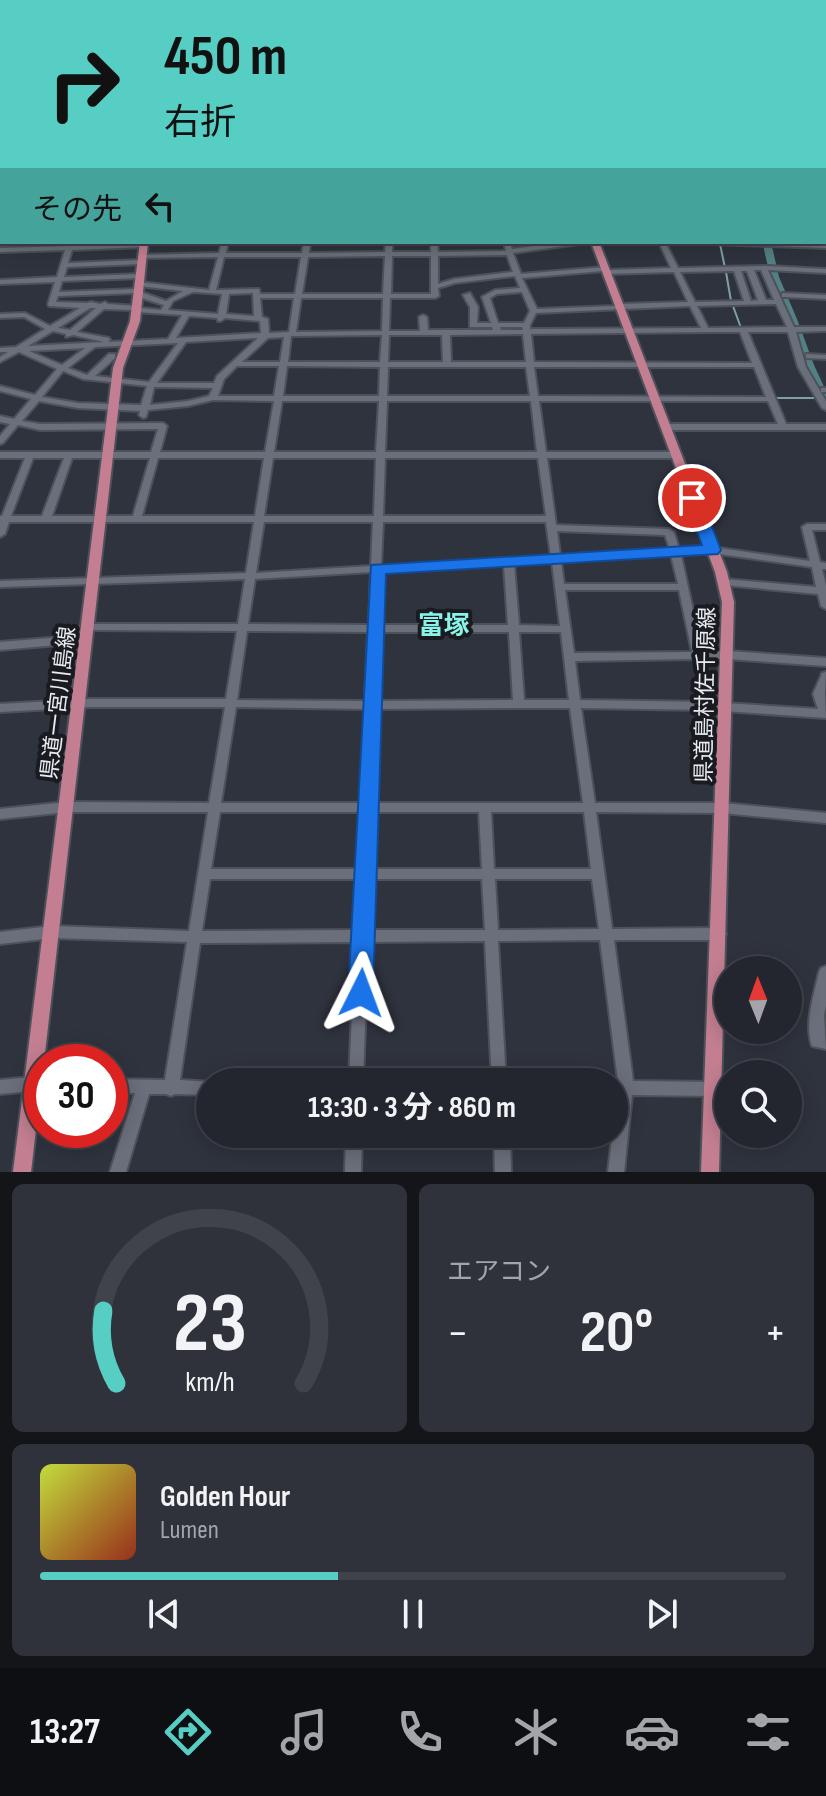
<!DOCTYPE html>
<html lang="ja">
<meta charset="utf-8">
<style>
body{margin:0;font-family:"Sofia Sans Condensed","Noto Sans JP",sans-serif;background:#2f323a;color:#f1f3f6;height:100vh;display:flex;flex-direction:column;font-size:30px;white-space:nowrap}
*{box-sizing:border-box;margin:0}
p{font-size:26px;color:#a3a5aa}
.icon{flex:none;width:44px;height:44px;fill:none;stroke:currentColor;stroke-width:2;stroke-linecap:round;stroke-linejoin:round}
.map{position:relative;height:1172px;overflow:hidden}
.side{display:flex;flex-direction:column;gap:12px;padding:12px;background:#131519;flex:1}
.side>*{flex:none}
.top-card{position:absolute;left:0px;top:0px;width:826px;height:244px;box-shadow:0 4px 20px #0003,0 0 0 2px #40434a;background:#56cec3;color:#111;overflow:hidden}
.needle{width:52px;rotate:359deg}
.tools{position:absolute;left:714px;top:956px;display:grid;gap:16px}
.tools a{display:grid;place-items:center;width:88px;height:88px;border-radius:50%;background:#23262e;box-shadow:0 4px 20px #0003,0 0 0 2px #40434a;font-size:40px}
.speed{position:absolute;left:24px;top:1044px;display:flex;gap:16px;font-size:40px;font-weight:700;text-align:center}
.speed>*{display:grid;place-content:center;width:104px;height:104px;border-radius:50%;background:#23262e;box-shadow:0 4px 20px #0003,0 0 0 2px #40434a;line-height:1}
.speed .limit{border:12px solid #d22;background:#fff;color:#111}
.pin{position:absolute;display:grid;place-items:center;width:68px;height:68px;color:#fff;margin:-34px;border:4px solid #fff;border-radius:50%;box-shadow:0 2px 8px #0007}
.me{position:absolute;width:88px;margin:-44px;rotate:3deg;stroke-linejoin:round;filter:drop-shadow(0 0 6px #0008)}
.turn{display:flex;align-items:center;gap:28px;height:168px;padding:0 32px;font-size:36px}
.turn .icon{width:104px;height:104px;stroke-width:2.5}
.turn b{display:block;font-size:56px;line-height:68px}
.then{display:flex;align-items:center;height:76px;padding:0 32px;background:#0003;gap:16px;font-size:30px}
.big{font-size:60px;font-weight:700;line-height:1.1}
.side .tile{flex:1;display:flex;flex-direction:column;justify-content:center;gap:12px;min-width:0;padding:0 28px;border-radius:12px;background:#2f323a}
.side .dial{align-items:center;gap:0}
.dial svg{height:208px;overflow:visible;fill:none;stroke:#40434a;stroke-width:7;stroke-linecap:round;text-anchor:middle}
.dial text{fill:#f1f3f6;stroke:none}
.song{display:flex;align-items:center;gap:24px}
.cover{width:96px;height:96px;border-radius:12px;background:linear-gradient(135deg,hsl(70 70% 55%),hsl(10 70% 35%))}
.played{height:8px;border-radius:4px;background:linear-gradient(90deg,#56cec3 40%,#40434a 40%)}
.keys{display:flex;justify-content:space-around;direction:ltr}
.heat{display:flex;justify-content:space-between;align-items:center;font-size:44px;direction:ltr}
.side .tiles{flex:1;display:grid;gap:12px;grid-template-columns:1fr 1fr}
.tile:last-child{grid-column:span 2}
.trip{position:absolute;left:196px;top:1068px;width:432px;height:80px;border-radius:40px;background:#23262e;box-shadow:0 4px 20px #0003,0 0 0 2px #40434a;font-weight:700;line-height:80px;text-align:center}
.tab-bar{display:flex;height:128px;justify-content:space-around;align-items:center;background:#0e0f12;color:#a3a5aa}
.tab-bar .icon{width:56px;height:56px}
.tab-bar .on{color:#56cec3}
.tab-bar b{font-size:36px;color:#f1f3f6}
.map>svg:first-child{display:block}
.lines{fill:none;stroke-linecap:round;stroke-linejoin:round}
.stream{stroke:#80a0a5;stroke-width:2}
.river{fill:#538084;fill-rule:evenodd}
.minor-casing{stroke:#4d515a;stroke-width:4}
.major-casing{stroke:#4d515a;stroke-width:4}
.minor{fill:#6a6f7b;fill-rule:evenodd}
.major{fill:#c37f91;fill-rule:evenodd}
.route{fill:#1a73e8;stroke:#114b97;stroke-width:2}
.labels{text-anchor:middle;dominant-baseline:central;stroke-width:8;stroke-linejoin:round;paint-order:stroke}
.street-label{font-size:22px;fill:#e8ebf2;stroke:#191b20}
.quarter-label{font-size:26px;font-weight:bold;fill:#8af3e8;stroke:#191b20}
</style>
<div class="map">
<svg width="826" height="1172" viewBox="0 0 826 1172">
<rect width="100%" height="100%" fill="#2f333e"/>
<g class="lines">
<!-- stream -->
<g class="stream">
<path d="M720 244 725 268"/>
<path d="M726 272 731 301"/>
<path d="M733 306 741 328"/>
<path d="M774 398H814"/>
</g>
<!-- river -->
<g class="river">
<path d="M694 0H700L701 2H695Z"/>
<path d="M763 242H771L779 277 797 319 814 365 826 391V401L823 400C806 375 799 347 789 319 779 293 766 270 763 242Z"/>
</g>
<!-- minor casing -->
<g class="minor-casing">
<g id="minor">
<rect x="5" y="0" width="4" height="2"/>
<path d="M41 0H46L45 2H40Z"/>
<path d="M95 0H100L99 2H94Z"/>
<path d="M150 0H154L153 2H149Z"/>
<path d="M212 0 399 1 401 2H212Z"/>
<path d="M621 0H625L626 2H622Z"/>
<rect x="658" y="0" width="4" height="2"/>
<path d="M701 0H705L706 2H702Z"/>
<path d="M739 0H743L744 2H740Z"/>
<path d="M792 0H797L798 2H793Z"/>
<path d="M509 1H586L588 2H507Z"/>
<rect x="824" y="6" width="2" height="2"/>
<rect x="0" y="17" width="2" height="2"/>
<rect x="824" y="18" width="2" height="2"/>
<rect x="824" y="29" width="2" height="2"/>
<rect x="0" y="34" width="2" height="2"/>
<rect x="0" y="45" width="2" height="2"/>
<rect x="824" y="48" width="2" height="5"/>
<path d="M2 60V116L0 117V61Z"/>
<rect x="824" y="60" width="2" height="4"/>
<rect x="824" y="74" width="2" height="4"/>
<rect x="824" y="88" width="2" height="4"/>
<rect x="824" y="103" width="2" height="4"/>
<rect x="824" y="119" width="2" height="4"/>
<rect x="0" y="135" width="2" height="4"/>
<rect x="824" y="137" width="2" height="4"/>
<rect x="0" y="145" width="2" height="4"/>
<rect x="824" y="155" width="2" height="4"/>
<rect x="0" y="163" width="2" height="4"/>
<path d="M824 170 826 171V179L824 178Z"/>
<path d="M2 182V186L0 187V183Z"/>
<rect x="0" y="198" width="2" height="4"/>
<rect x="824" y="198" width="2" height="4"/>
<rect x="0" y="212" width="2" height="4"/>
<path d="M824 220 826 221V225L824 224Z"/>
<path d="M222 242H228L226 253H302L304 242H310L309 253 385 252 386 242H392V252H431V242H437L438 252 506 251 504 242H510L512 249 565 242H582L579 244 513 253 521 274 605 267 607 268 608 270 671 268 659 242H665L678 268 767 266 826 269V273L768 270 794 327H826V331L796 332 806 367 826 401V410L822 408 798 367 788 332H748L786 424H826V430H665L661 427 665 424H778L768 401H539L546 452H676L680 455 676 458H547L556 525 669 529 674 532 679 549 712 547 810 561 802 527 807 524H826V530H812L820 562 826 563V569H822L826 585V609L821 606 818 594 724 585 719 582 724 579 816 587 812 567 712 553 681 555 702 652 728 651 826 658V666L728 659H702L698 661 694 659 575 661 580 700 709 702 818 709 813 694 821 676 822 673 826 672 825 694 826 718 709 710 581 708 595 803H723L826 813V823L723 813 596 812 612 929 719 928 724 930 726 934 724 938 719 940H614L633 1081 715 1082 720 1084 722 1089 720 1094 715 1096 632 1095 624 1172H608L617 1095H614V1082H612L618 1081 600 940 498 941 506 1082H492L485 941 368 942 363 1082H349L355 942 200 943 180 1080 212 1082H210V1095L175 1094 171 1096 166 1094H149L126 1172H110L135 1093H110V1079L165 1080 187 942 52 938 0 944V932L52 926 189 931 208 812H67L0 819V809L67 802 209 803 225 707H89L0 712V704L89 699H226L237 631 88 630 83 627 88 624H238L245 579 0 587V581L246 573 254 522H9L5 534 0 537V516H2L25 458H0V452H151L158 429 40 430 18 425 3 443 0 444V436L10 424 0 422V416L14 419 31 399 0 391V386L35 395 57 369 19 352 0 362V357L8 352H0V348L16 347 45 329 24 317 0 318V314L25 313 50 326 80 308 49 306 48 304 55 282 0 284V280L57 277 65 250 0 252V248L146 244V246L144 247 72 250 68 263 141 260 144 262 141 264 67 267 64 277 140 274 144 276 140 278 62 281 59 292 138 289H141V292L166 301 183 291 139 286 135 284 139 282 209 290 218 257 142 258 139 256 140 255 219 253ZM507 255 513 272 454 279 438 284V256ZM385 256 383 294H302L308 257ZM392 256H431V294H391ZM224 257H301L295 294H260L259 289H256L216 290ZM754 270H761L774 300H766ZM603 271 604 273 606 274 674 272 688 302 619 304 615 306 537 309 522 278ZM734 271 744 301 695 302 680 272ZM741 271H747L758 300 751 301ZM515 276 520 288 495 290 482 297 491 323H477L478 307 470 293 463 295 470 307V327H492L493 330H428L427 317 423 315 419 317 420 331H389L390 298H435L439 296 438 288 455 283ZM193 292 222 294 218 314 168 310 173 301ZM522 292 530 311 524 323H498L490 298 497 294ZM135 293V296L164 305 161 310 141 308 137 306 108 304 105 302 100 304 91 302 87 303 56 302 58 296ZM253 293 254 316 226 314 229 294ZM260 298H294L289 332 269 333 268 319 262 317ZM301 298H383L382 331 296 332ZM776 304 787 327 708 328 697 306ZM690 306 701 328 530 329V325L536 313ZM90 308H96L70 330 58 328ZM104 309 132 310 136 312 182 315 168 339 108 342 110 340 109 338 77 332ZM189 316 217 318 218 321H221L225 318 260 321 261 333 176 338ZM500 327H522L523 330H501ZM53 331 66 334V337L73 335 104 342 28 346ZM709 332H740L752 363 534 362 531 334ZM523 334 526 362H451L450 335ZM382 335 380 362H288L291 336ZM389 335H442L443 362H388ZM284 337 280 362H242L268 338ZM258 338 217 376 214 383H157L186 342ZM178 343 149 382 95 376 115 358V354H109L87 375 68 368 95 347ZM85 348 62 365 29 351ZM237 366H279L274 396H218L224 379ZM287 366 380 367 379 396H283ZM388 367H526L530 396H387ZM534 367H754L766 397 538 396ZM63 371 83 379 147 386 141 405 78 403 42 397ZM154 387 213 388 209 396 188 401 150 405ZM213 400 274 401 265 452H160L167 426 163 423 40 424 22 421 39 401 78 408 140 411 139 415 143 418 146 417 148 410 188 406ZM282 401H379L376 452H274ZM387 401H531L537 452H385ZM33 458H64L42 516H11ZM72 458H150L133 516H52ZM158 458H264L255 516H142ZM273 458H376L374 516H264ZM385 458H538L546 516H383ZM264 522H373L371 566 256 573ZM383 522H546L551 556 381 566ZM557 531 665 535 670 549 560 555ZM671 555 678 584H564L561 562ZM552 562 560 626 519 625 514 564ZM504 565 508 625H379L381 572ZM371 572 369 625 248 624 255 579ZM565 590H679L692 652 574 653ZM247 631 368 632 365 701 237 700ZM379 632H509L513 700 377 701ZM519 632H561L569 700H524ZM236 707 365 709 361 803H221ZM516 708H570L583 803H373L376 709ZM220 812H361L358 869H211ZM373 812H479L482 869H371ZM491 812H584L591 869H494ZM210 879H358L355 930 202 931ZM370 879H482L485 930H369ZM495 879H592L599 929 498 930Z"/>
<path d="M708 242 826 244V248L711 244Z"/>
<path d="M782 293 826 295V299L785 297H782Z"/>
<path d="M806 354 826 355V359L806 358Z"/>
<rect x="821" y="388" width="5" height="4"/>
<path d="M87 635 92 639 91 642 0 650V642Z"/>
<path d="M826 966V1005L824 1015 826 1049 812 1046C804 1023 814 995 819 972L821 968Z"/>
<path d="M42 1076V1090L0 1094V1080Z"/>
<path d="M346 1134H362L361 1172H345Z"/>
<path d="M494 1134H510L511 1172H495Z"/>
</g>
</g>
<!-- major casing -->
<g class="major-casing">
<g id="major">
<rect x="210" y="0" width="6" height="2"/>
<rect x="0" y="117" width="2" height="4"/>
<rect x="824" y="168" width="2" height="4"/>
<path d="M140 242H148L140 321 123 368 44 1062H42V1078L31 1172H13L113 368 130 321Z"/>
<path d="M591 242H599L727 572 734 602 719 1172H701L722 602 715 572Z"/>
</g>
</g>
<!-- minor -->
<use href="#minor" class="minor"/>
<!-- major -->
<use href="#major" class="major"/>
</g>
<!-- route -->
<path class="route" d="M692 493 701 498 721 550 718 554 386 574 373 993 370 1001 361 1004 352 1001 348 993 371 565 702 545 684 498Z"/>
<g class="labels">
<!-- street labels -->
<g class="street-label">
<text transform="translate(706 695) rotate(-89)">県道島村佐千原線</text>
<text transform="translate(59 703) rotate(-83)">県道一宮川島線</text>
</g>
<!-- quarter labels -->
<g class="quarter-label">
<text x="444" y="626">富塚</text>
</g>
</g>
</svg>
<div class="tools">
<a><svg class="needle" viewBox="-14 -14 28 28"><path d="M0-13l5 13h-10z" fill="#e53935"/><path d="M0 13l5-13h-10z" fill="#a3a5aa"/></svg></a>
<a><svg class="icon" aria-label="search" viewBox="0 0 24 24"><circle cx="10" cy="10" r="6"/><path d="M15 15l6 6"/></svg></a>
</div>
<div class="speed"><div class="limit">30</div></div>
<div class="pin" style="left:692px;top:498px;background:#d93025"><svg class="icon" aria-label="arrive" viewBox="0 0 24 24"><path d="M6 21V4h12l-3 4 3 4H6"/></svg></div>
<svg class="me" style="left:361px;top:993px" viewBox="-20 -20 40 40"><path d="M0-17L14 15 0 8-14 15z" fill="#1a73e8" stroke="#fff" stroke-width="4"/></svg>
<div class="trip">13:30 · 3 分 · 860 m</div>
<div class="top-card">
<div class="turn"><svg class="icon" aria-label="right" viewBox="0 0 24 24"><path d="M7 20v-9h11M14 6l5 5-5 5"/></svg><div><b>450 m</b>右折</div></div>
<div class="then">その先<svg class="icon" aria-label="left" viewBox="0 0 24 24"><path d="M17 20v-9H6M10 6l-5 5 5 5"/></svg></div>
</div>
</div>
<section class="side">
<div class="tiles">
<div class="tile dial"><svg viewBox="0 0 100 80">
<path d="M14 69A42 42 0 1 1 86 69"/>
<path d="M14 69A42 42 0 0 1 9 41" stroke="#56cec3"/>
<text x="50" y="56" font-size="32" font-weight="700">23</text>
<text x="50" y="72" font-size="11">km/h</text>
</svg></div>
<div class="tile"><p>エアコン</p>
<div class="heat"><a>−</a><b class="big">20°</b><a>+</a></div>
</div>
<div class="tile">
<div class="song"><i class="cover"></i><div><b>Golden Hour</b><p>Lumen</p></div></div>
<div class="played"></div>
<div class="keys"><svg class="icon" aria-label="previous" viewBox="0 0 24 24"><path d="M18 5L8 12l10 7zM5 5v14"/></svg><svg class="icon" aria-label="pause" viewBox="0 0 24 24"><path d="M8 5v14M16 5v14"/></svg><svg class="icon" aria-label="next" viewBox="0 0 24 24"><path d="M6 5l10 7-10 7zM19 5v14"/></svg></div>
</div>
</div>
</section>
<nav class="tab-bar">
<b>13:27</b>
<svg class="icon on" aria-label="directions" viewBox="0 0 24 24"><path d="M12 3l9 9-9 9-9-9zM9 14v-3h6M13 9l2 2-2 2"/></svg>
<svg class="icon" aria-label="music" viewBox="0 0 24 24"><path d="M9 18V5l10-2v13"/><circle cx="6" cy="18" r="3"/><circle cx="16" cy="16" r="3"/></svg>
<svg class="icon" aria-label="phone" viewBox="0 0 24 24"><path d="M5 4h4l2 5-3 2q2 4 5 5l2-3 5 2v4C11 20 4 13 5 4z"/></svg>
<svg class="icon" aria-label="climate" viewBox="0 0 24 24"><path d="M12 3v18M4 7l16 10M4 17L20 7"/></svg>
<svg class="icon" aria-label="car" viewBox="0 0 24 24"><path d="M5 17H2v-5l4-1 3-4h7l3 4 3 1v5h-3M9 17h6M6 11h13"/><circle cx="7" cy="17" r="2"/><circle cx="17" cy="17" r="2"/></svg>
<svg class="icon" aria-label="filters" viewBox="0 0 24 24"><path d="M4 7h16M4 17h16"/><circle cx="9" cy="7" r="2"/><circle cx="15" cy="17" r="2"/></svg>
</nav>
